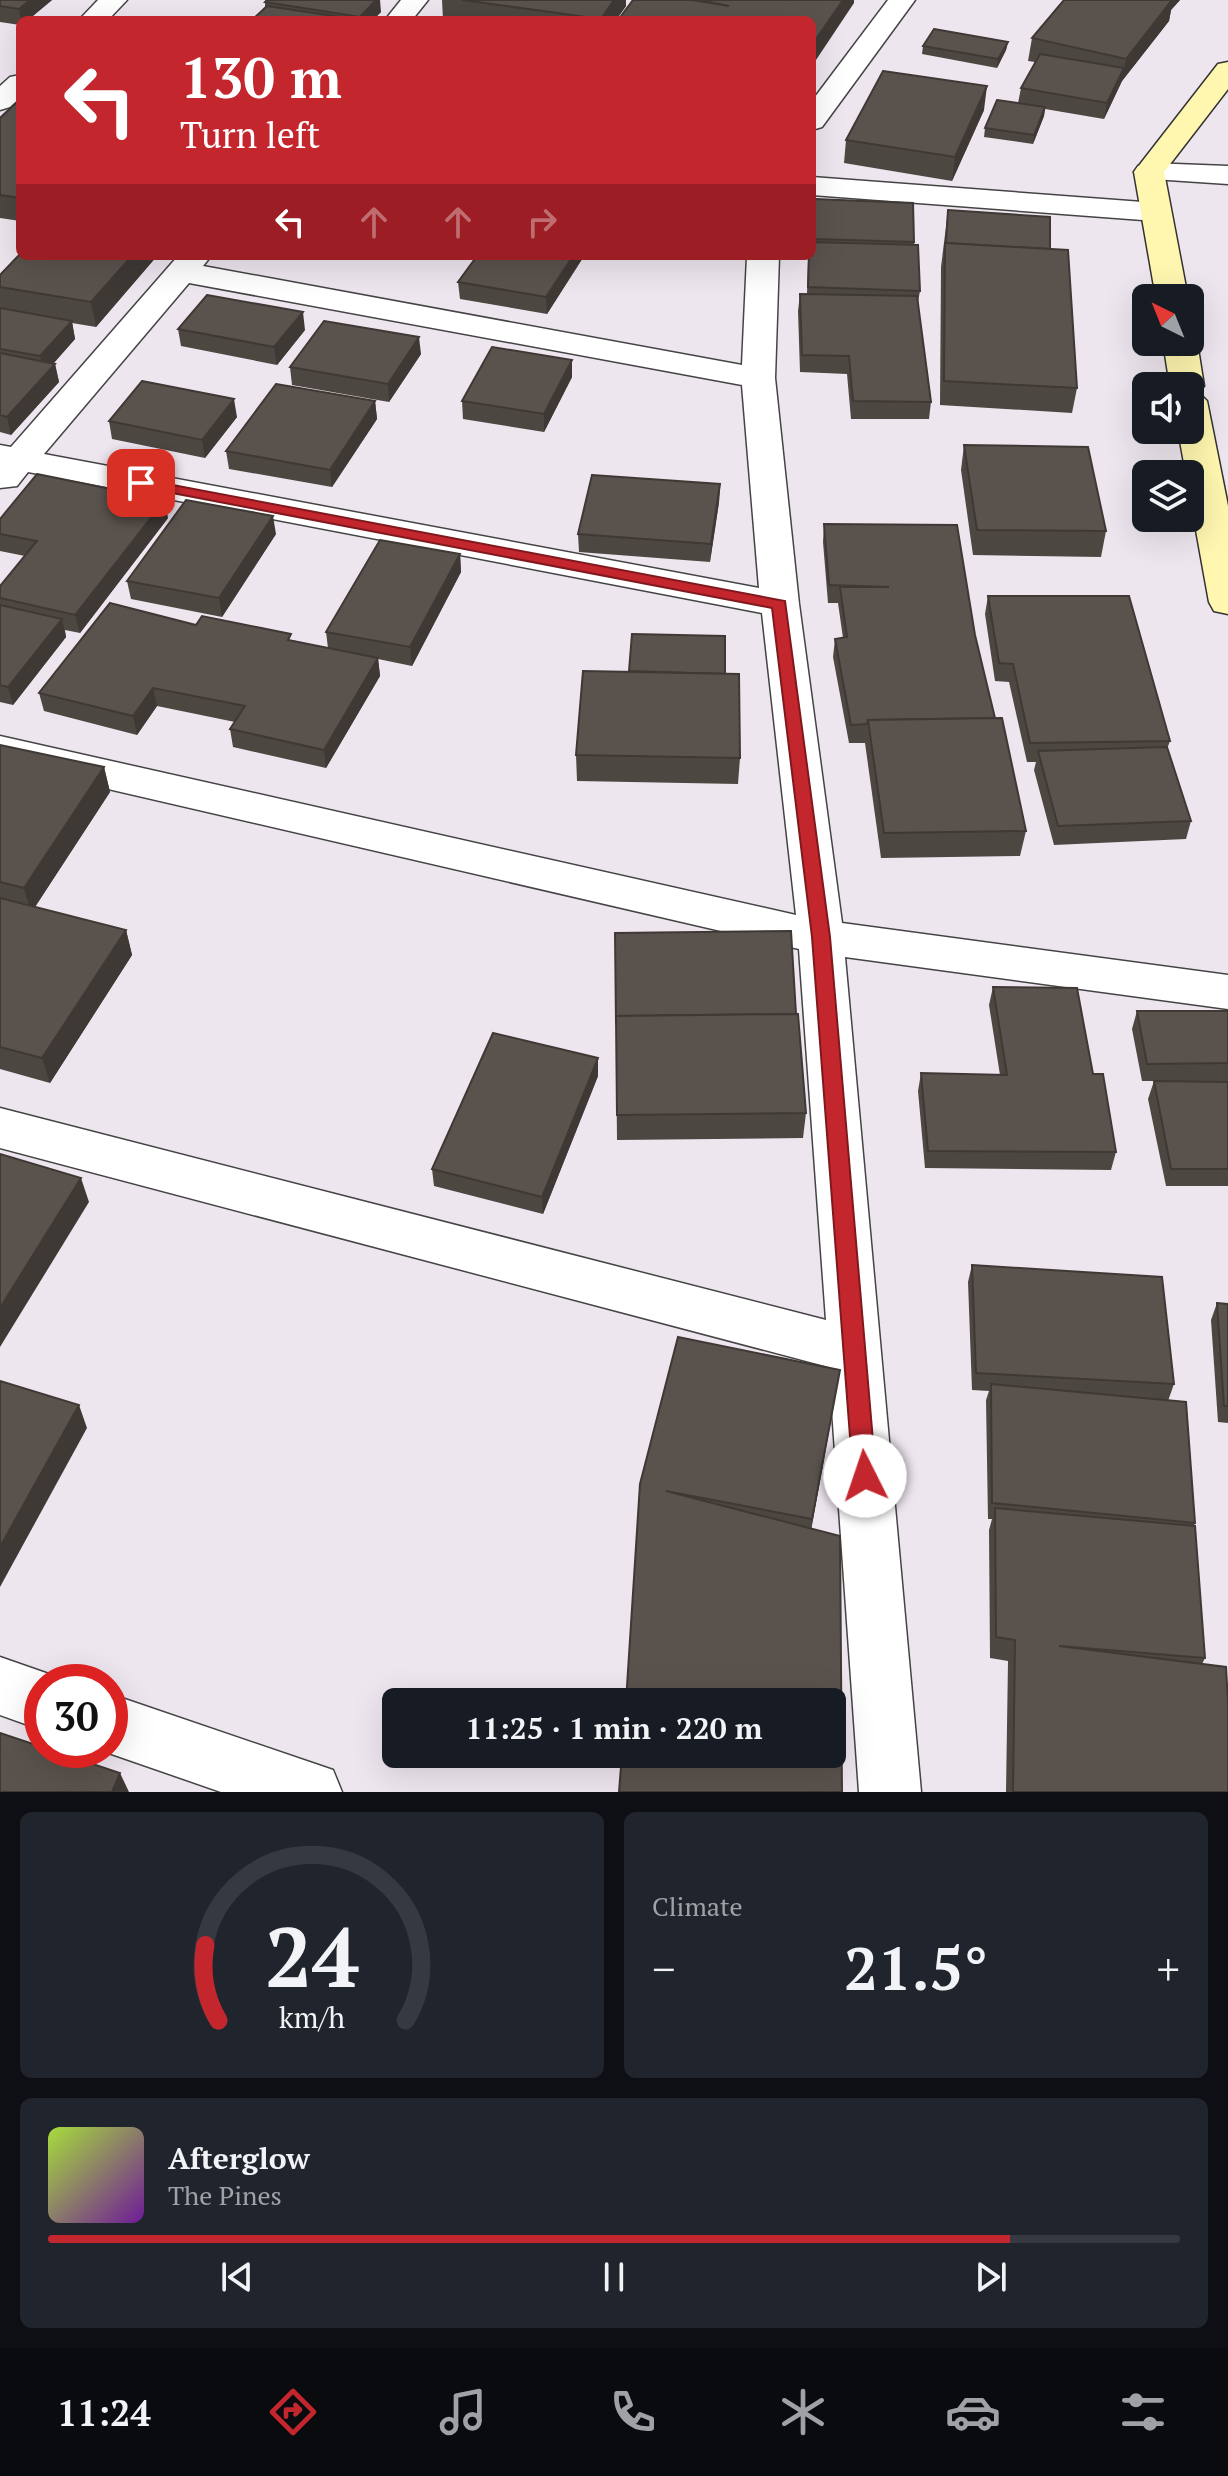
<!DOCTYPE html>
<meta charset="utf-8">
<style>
body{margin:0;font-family:"PT Serif",serif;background:#20242c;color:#f1f3f6;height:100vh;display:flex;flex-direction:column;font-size:30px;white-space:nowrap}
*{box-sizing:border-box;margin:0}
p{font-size:26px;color:#9ea1a6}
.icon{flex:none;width:44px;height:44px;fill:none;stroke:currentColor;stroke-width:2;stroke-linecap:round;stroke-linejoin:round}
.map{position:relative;height:1792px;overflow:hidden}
.drawer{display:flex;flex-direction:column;gap:20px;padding:20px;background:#0d0f14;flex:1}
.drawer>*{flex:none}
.top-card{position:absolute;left:16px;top:16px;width:800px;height:244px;border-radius:12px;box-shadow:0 8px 32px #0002;background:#c4262e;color:#fff;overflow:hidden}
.needle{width:52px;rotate:317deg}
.fabs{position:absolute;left:1132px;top:284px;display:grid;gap:16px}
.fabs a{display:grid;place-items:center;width:72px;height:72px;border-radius:12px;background:#171b24;box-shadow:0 8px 32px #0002;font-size:40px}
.speed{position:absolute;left:24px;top:1664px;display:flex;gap:16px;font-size:40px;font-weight:700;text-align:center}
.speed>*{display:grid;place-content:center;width:104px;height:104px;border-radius:50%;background:#171b24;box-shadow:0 8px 32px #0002;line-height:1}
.speed .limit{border:12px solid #d22;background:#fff;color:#111}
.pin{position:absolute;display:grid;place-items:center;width:68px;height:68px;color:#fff;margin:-34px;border-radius:16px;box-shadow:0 4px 12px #0006}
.me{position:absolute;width:88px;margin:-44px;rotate:356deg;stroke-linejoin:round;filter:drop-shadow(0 0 6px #0008)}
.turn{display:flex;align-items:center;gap:28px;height:168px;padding:0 32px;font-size:36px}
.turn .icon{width:104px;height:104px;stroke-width:2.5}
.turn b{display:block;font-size:56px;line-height:68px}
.lanes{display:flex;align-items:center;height:76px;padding:0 32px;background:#0003;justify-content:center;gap:40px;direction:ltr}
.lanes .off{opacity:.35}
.big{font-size:60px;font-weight:800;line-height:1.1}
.drawer .tile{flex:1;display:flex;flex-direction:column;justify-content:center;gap:12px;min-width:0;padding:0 28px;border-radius:12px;background:#20242c}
.drawer .dial{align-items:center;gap:0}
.dial svg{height:208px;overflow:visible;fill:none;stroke:#363941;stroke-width:7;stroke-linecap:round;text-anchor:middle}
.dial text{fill:#f1f3f6;stroke:none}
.song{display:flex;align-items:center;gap:24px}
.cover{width:96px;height:96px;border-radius:12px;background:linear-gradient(135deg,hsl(80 70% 55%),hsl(280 70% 35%))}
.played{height:8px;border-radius:4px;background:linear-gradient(90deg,#c4262e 85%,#363941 85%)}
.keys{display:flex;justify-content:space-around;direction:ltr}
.heat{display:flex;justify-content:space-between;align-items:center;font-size:44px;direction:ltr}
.drawer .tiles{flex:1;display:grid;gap:20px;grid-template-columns:1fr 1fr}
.tile:last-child{grid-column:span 2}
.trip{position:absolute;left:382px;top:1688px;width:464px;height:80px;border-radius:12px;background:#171b24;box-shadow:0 8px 32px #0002;font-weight:800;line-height:80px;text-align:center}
.dock{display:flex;height:128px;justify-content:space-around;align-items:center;background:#090b0e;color:#9ea1a6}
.dock .icon{width:56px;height:56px}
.dock .current{color:#c4262e}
.dock b{font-size:36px;color:#f1f3f6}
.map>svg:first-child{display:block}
.industrial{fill:#eee6ef;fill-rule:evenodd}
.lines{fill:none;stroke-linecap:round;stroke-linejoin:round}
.street-casing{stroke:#444;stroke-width:3}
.secondary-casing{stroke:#333;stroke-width:3}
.street{fill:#fff;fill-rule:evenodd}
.secondary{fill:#fff6b0;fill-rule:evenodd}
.wall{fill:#4d4742}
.shaded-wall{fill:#3f3936}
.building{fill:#5a524d;stroke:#3f3936;stroke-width:2}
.route{fill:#c4262e;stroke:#7f191e;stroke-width:2}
</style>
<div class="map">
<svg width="1228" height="1792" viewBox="0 0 1228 1792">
<rect width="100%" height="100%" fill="#fffdf5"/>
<!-- industrial -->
<path class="industrial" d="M0 0H1228V1792H0ZM20 20H812V256H20ZM1146 298H1190V342H1146ZM1146 386H1190V430H1146ZM1146 474H1190V518H1146ZM42 1682H110V1750H42ZM396 1702H832V1754H396Z"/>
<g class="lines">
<!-- street casing -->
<g class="street-casing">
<g id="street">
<path d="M98 0H127L108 20H79Z"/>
<path d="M401 0H428L412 20H385Z"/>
<path d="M888 0H915L822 127 812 130V101Z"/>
<path d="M20 75V98L10 107 0 110V86L10 77Z"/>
<path d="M1149 163 1228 166V184L1138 178 1134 172 1138 166Z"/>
<path d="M812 177 1156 203 1167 205 1171 212 1167 219 1156 221 812 195Z"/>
<path d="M178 256H211L203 266 742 365 747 256H779L775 378 799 604 842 923 1228 975V1009L845 957 921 1792H859L829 1367 0 1148V1108L826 1320 799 949 0 764V736L796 915 762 613 28 472 17 486 0 488V445L11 447ZM189 283 742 385 759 588 44 454Z"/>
<path d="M0 1657 63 1679 64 1682H42V1730L0 1715Z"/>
<path d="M110 1694 333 1770 342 1792H221L100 1750H110Z"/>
</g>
</g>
<!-- secondary casing -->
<g class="secondary-casing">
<g id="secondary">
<path d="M1228 62V89L1164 172 1188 298H1156L1134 172 1218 64Z"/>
<path d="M1190 335 1197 342 1204 386 1199 393 1207 401 1228 506V614L1214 611 1209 602 1190 497V474H1186L1178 430H1190V386H1170L1163 342H1190Z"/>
</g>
</g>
<!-- street -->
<use href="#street" class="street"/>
<!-- secondary -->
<use href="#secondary" class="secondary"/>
</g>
<!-- wall -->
<g class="wall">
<path d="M0 0H52L28 20H20V25L0 22Z"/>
<path d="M442 0H626V6L616 20H443Z"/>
<path d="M1064 0H1180L1171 10 1169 21 1122 81 1104 119 1045 109 1044 116 1033 144 984 137 985 128 1018 103 1021 88 1035 62 1028 61 1032 38Z"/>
<path d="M265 2 381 12 373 20H252L265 7Z"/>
<path d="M1008 42 1006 50 997 68 922 54 923 46Z"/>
<path d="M20 99V221L0 218V118Z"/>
<path d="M984 110 952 181 844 163 846 140Z"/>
<path d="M815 199 914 242 920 291 918 302 931 402 929 419H851L847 374 800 372 798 311 800 294H807L808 256 813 242Z"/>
<path d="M948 210 1050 249 1077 388 1072 413 940 405 941 267Z"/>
<path d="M20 256H157L96 327 72 323 75 339 53 364H55L59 382 11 435 0 432V275Z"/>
<path d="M477 256H584L547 314 460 299 458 282Z"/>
<path d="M178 329 305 330 277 365 181 346Z"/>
<path d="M421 354 389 402 292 385 290 367Z"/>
<path d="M572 360V377L544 432 463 419 462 401Z"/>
<path d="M375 401 377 419 332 487 229 469 226 451Z"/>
<path d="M237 417 205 458 112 439 109 421Z"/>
<path d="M964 445 1106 531 1101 557 973 555 961 470Z"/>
<path d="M720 484 719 502 710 562 579 552 578 534Z"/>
<path d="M168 518 80 633 65 630 66 637 13 705 0 702V586L25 556 0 551V519Z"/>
<path d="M824 524 975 635 995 718 1026 831 1020 856 881 858 865 743H849L833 657 835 639 843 638 838 603H828L823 542Z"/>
<path d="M276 534 222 617 131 599 127 581Z"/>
<path d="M460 554 461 572 412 666 378 659 380 676 326 768 233 747 230 729 235 722 157 706 137 735 44 711 39 693 196 625 292 640 328 648 326 632Z"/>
<path d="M988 596 1170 741 1167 749 1191 821 1186 839 1054 845 1034 770 1036 762H1027L1009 682 995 681 985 614Z"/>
<path d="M725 674 740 758 738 784 577 781 576 755Z"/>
<path d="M0 745 104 767 110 792 35 907 126 930 132 955 50 1083 0 1069Z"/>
<path d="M993 987 1093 1074 1116 1152 1111 1170 925 1168 918 1091 921 1073 1000 1075 989 1005Z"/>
<path d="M1137 1011H1228V1186H1166L1148 1099 1154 1081H1142L1132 1029Z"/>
<path d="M796 1015 806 1113 803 1138 617 1140 616 1041Z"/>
<path d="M598 1058V1076L543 1214 434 1186 432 1169Z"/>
<path d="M972 1265 1174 1384 1168 1401 1195 1523 1194 1526 1205 1658 1202 1664 1228 1792H1006L1008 1661 990 1658 989 1530 992 1519H988L986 1400 989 1391 972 1390 968 1282Z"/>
<path d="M1217 1303 1228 1304V1423L1218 1422 1211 1320Z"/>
<path d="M836 1393 811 1529 640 1484Z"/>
</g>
<!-- shaded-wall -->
<g class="shaded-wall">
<path d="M30 0H52L28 20H21L19 9Z"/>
<path d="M376 0H380L381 12 373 20H360V17Z"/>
<path d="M614 0H626V6L616 20H601Z"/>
<path d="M843 0H854V3L812 66V45Z"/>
<path d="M1168 0H1180L1171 10 1169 21 1122 81 1104 119 1107 103 1124 69 1126 59Z"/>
<path d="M1008 42 1006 50 997 68 998 59Z"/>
<path d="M987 86 984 110 952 181 955 157Z"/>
<path d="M1045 107 1044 116 1033 144 1034 135Z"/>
<path d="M132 256H157L96 327 91 302Z"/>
<path d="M573 256H584L547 314 546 297Z"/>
<path d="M303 312 305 330 277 365 274 347Z"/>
<path d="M72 321 75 339 44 374 40 356Z"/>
<path d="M419 337 421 354 389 402 388 384Z"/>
<path d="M572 360V377L544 432V414Z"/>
<path d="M55 364 59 382 11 435 7 417Z"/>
<path d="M234 399 237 417 205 458 202 440Z"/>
<path d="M375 401 377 419 332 487 330 470Z"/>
<path d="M720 484 719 502 710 562 711 544Z"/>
<path d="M165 500 168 518 80 633 75 615Z"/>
<path d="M273 516 276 534 222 617 219 598Z"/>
<path d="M460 554 461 572 412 666 410 647Z"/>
<path d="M62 619 66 637 13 705 8 687Z"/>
<path d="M378 658 380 676 326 768 324 750Z"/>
<path d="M153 688 157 706 137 735 133 716Z"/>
<path d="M104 767 110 792 31 913 24 888Z"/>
<path d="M126 930 132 955 50 1083 42 1058Z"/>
<path d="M598 1058V1076L543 1214 542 1197Z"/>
<path d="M81 1178 89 1202 0 1347V1308Z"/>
<path d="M840 1370 836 1393 809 1542 812 1519Z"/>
<path d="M79 1405 87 1428 0 1587V1547Z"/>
<path d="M120 1773 129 1792H112Z"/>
</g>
<!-- building -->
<g class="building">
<path d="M0 0H30L19 9 0 6Z"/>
<path d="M267 0H376L360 17 265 2Z"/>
<path d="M462 0H614L601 19Z"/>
<path d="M633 0H692L729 6 699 0H843L812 45V20H618Z"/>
<path d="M1064 0H1172L1126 59 1032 38Z"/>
<path d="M267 6 354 19 252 20Z"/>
<path d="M934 29 1008 42 998 59 923 46Z"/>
<path d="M1040 54 1124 68 1107 103 1021 88Z"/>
<path d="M883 71 987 86 955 157 846 140Z"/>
<path d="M20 99V198L0 195V118Z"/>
<path d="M997 100 1045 107 1034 135 985 128Z"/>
<path d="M815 199 913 203 914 242 814 239Z"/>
<path d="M948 210 1050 217V249L946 243Z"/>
<path d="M812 242 918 245 920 291 808 287 809 256H812Z"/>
<path d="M945 243 1068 250 1077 388 944 381Z"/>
<path d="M20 254V256H132L91 302 0 287V275Z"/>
<path d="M477 256H573L546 297 458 282Z"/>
<path d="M800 294 917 296 931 402 853 401 849 356 802 355Z"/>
<path d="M207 295 303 312 274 347 178 329Z"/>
<path d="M0 308 72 321 40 356 0 349Z"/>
<path d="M324 321 419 337 388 384 290 367Z"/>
<path d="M492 347 572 360 544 414 462 401Z"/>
<path d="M0 353 55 364 7 417 0 415Z"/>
<path d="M142 381 234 399 202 440 109 421Z"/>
<path d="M276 384 375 401 330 470 226 451Z"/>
<path d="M964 445 1088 447 1106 531 977 530Z"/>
<path d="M37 474 165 500 75 615 0 598V586L37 541 0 534V519Z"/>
<path d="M592 475 720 484 711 544 578 534Z"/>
<path d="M186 500 273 516 219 598 127 581Z"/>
<path d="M824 524 957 525 975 635 995 718 868 720 867 724 851 725 835 639 847 637 840 587H889L829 585Z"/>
<path d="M380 540 460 554 410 647 326 632Z"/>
<path d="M988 596H1129L1170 741 1030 743 1013 664 999 663Z"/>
<path d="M110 603 196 625 202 616 291 634 288 640 378 658 324 750 230 729 245 706 153 688 133 716 39 693Z"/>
<path d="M0 605 62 619 8 687 0 685Z"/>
<path d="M632 634 725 636V674L629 671Z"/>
<path d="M583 671 739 674 740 758 576 755Z"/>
<path d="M1002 718 1026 831 884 833 868 720Z"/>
<path d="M0 745 104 767 24 888 0 882Z"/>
<path d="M1167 747 1191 821 1058 826 1038 751Z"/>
<path d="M0 898 126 930 42 1058 0 1047Z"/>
<path d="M791 931 796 1014 616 1016V1024L615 933Z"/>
<path d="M993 987 1077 988 1093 1074H1103L1116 1152 928 1151 921 1073 1007 1075Z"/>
<path d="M1137 1011H1228V1063L1147 1064Z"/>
<path d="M798 1014 806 1113 617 1115 616 1016Z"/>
<path d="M493 1033 598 1058 542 1197 432 1169Z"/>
<path d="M1154 1081 1228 1082V1169H1171Z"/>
<path d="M0 1154 81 1178 0 1308Z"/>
<path d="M972 1265 1162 1277 1174 1384 976 1373Z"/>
<path d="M1217 1303 1228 1304V1406H1224Z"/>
<path d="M678 1337 840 1370 812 1519 666 1491 840 1536 842 1792H619L622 1754H832V1702H626L640 1484Z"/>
<path d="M0 1381 79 1405 0 1547Z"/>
<path d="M991 1384 1186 1402 1195 1523 992 1503Z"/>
<path d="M995 1508 1195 1526 1205 1658 1059 1646 1226 1667 1228 1702V1792H1013L1015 1640 996 1637Z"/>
<path d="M0 1733 42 1747V1750H51L120 1773 112 1792H0Z"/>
</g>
<!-- route -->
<path class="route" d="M141 479 785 601 830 937 876 1476 873 1484 865 1487 857 1484 853 1476 812 937 772 608 136 486 134 483Z"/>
</svg>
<div class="fabs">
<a><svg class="needle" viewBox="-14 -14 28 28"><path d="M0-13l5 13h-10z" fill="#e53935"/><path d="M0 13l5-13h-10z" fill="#9ea1a6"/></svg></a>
<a><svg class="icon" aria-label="sound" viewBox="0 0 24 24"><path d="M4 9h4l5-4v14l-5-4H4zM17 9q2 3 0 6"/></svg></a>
<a><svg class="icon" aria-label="layers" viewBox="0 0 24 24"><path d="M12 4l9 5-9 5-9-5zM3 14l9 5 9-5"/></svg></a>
</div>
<div class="speed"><div class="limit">30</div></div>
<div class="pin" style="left:141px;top:483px;background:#d93025"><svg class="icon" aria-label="arrive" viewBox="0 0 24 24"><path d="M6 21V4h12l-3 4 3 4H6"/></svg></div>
<svg class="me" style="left:865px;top:1476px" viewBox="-20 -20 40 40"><circle r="19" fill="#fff"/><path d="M0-13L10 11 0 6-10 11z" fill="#c4262e"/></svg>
<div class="trip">11:25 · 1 min · 220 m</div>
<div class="top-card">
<div class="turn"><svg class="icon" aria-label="left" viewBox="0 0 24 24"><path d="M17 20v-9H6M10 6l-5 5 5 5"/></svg><div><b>130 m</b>Turn left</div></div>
<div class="lanes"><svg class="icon" aria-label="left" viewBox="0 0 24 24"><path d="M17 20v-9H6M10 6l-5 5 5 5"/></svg><svg class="icon off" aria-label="ahead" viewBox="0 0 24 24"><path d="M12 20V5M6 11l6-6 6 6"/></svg><svg class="icon off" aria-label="ahead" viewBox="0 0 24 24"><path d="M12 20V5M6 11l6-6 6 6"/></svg><svg class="icon off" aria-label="right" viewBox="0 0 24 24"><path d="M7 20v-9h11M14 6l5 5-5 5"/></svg></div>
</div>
</div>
<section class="drawer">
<div class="tiles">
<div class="tile dial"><svg viewBox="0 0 100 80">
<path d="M14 69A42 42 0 1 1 86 69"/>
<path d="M14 69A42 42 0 0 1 9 40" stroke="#c4262e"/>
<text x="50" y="56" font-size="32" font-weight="700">24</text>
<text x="50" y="72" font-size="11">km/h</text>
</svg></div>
<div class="tile"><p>Climate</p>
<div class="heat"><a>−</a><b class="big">21.5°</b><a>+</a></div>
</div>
<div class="tile">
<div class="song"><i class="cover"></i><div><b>Afterglow</b><p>The Pines</p></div></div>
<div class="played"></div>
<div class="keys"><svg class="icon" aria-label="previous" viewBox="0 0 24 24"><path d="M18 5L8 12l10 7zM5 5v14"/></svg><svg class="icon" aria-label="pause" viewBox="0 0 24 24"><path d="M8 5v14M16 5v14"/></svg><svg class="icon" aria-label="next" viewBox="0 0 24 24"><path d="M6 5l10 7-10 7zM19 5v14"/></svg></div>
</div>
</div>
</section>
<nav class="dock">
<b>11:24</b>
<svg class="icon current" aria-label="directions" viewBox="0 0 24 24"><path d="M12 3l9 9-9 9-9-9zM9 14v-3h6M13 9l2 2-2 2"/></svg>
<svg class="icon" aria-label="music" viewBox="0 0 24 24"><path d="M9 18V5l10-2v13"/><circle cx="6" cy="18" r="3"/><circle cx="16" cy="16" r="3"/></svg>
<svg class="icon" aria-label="phone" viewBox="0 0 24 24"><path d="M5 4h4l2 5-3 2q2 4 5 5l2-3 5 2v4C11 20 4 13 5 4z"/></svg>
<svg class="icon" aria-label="climate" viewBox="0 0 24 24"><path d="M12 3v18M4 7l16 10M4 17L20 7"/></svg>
<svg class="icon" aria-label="car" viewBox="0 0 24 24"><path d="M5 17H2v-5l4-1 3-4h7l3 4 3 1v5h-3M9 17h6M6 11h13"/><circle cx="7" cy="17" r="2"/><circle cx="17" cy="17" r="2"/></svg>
<svg class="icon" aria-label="filters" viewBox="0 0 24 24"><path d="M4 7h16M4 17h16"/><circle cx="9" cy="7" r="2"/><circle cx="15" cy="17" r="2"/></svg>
</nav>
